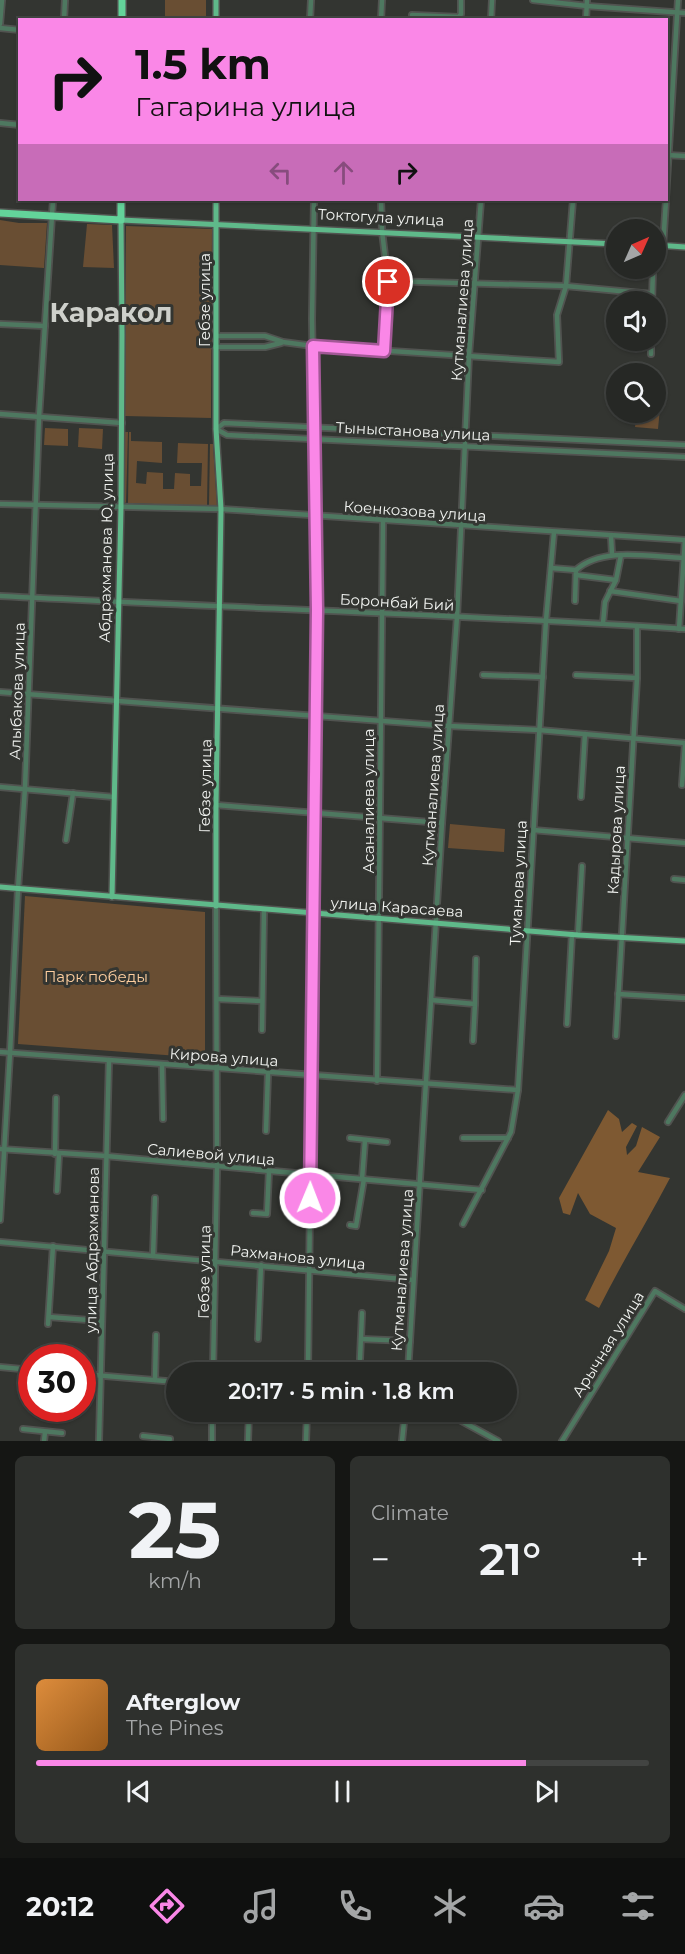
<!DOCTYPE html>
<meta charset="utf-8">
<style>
body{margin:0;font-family:Montserrat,sans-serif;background:#2e302d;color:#f1f3f6;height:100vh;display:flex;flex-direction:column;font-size:22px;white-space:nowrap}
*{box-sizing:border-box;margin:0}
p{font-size:20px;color:#a4a6a7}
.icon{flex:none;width:33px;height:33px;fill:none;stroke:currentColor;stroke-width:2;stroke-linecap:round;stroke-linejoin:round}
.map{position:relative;height:1441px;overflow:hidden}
.details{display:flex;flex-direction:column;gap:15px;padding:15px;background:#151614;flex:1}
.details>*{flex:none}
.hud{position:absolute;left:18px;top:18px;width:650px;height:183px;border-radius:0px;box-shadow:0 2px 4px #0004,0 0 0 2px #424442;background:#fa87e7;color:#111;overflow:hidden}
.needle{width:39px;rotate:45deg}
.tools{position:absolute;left:606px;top:219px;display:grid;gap:12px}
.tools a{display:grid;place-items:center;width:60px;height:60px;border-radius:50%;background:#262825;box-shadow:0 2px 4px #0004,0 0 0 2px #424442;font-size:30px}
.speed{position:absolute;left:18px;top:1344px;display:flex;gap:12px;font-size:30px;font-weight:700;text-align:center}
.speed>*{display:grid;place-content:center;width:78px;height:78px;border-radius:50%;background:#262825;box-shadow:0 2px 4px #0004,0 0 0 2px #424442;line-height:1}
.speed .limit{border:9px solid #d22;background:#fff;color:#111}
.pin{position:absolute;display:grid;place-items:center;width:51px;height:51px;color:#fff;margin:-26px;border:3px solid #fff;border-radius:50%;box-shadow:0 2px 6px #0007}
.me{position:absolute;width:66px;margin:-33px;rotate:1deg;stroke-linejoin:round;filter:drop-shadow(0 0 4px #0008)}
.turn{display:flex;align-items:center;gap:21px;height:126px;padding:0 18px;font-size:27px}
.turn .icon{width:78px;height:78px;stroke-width:2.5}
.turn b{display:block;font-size:42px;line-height:51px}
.lanes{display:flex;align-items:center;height:57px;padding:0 18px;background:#0003;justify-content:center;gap:30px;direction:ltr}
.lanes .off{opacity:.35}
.big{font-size:45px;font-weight:600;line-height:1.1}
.details .card{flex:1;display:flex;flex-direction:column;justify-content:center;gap:9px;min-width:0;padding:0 21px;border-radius:9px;background:#2e302d}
.details .dial{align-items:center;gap:0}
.dial b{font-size:78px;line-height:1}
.song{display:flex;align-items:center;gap:18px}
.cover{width:72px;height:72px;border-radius:9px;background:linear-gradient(135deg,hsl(30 70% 55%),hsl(30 70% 35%))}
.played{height:6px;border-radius:3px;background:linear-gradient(90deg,#fa87e7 80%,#424442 80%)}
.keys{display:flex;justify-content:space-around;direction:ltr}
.heat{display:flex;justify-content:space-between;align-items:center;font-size:33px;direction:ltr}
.details .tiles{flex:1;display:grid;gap:15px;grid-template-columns:1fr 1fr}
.card:last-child{grid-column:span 2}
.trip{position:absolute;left:166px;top:1362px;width:351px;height:60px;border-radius:30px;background:#262825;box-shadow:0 2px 4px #0004,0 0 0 2px #424442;font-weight:600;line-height:60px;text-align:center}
.dock{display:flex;height:96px;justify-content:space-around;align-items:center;background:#0f100f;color:#a4a6a7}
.dock .icon{width:42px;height:42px}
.dock .active{color:#fa87e7}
.dock b{font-size:27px;color:#f1f3f6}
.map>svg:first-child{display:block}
.green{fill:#694e33}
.forest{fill:#7e5932}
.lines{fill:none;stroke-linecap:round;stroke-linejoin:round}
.minor-casing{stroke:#515350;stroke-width:8}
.major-casing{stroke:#515350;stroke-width:8}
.highway-casing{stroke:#515350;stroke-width:10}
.minor{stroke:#4e7860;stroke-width:4.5}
.major{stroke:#5fb98a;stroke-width:5}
.highway{stroke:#63d39a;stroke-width:7}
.route-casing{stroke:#a25896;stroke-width:15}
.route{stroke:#fa87e7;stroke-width:10}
.labels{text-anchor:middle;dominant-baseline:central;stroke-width:6;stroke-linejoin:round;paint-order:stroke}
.street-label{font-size:15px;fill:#f1f3f0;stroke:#333531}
.park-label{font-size:15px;fill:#fece9f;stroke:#333531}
.town-label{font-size:27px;font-weight:bold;fill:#ced0cb;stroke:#333531}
</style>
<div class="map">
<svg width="685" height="1441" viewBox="0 0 685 1441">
<rect width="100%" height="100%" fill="#333531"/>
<!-- green -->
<g class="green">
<rect x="165" y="0" width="41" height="19"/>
<path d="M0 220 19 223H47L44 268 0 265Z"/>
<path d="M87 224 112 225 114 268 83 267Z"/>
<path d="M126 226 212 229 211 418 125 416Z"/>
<path d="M656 398H661L658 429 635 427 637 413 656 412Z"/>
<path d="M45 428 68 429V446L44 445Z"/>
<path d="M79 428 103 429 102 449 78 447Z"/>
<path d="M125 432H128L126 503 124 502Z"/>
<path d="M129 432H131V441L162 442V463L137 461 136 483 146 484 147 472 163 473V489H174L175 473 190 474V486H201L202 463H177L178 443 208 444 207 506 128 503Z"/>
<path d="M210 444H213L217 506H209Z"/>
<path d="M450 824 505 829 504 852 448 848Z"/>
<path d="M25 896 205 912V1058L18 1044Z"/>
</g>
<!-- forest -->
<path class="forest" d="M608 1110 619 1119 622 1132 632 1123 637 1126 626 1147 627 1155 636 1146 642 1127 660 1137 638 1172 670 1178C647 1222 621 1264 599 1308L585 1300 609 1251 616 1228 590 1214 578 1193 570 1215 563 1213 559 1198Z"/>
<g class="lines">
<!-- minor casing -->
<g class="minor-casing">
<g id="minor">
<path d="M533 0 587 6 685 13"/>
<path d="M412 15 459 17 461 14V0"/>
<path d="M64 20 65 0"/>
<path d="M310 20 311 0"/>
<path d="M381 20 382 0"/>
<path d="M491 20 492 0"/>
<path d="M586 20 587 0"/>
<path d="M0 24 2 0"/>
<path d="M0 28 20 30"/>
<path d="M0 123 20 125"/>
<path d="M666 155 685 156"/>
<path d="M666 197 678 0"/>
<path d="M381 200 382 231 388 281 384 351"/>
<path d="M663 246 666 200"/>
<path d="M388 281 566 286 652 294"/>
<path d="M652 302 653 268"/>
<path d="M0 324 45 326"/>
<path d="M216 336H265L283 342 313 346 559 362 557 315 566 286 573 200"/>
<path d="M215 347H265L281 343"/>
<path d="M651 354V340"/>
<path d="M0 414 122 423"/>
<path d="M685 445 224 423 216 429 227 435 685 457"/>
<path d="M0 504 221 509 685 540"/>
<path d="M611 536 612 554"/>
<path d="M551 568 576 570 575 601"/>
<path d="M576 570C602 546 651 557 684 558"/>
<path d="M576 575 616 580"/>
<path d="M610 591 681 601"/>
<path d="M0 596C228 608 457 614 685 629"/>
<path d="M603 623 605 602 616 580 621 555"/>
<path d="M679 629 685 540"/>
<path d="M483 675 543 677"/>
<path d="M576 675 637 678"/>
<path d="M0 692 449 726 539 730 685 743"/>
<path d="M682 785 685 745"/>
<path d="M0 787 114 797"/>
<path d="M581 797 585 734"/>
<path d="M216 805 442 823"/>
<path d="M533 830 685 843"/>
<path d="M66 840 73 793"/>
<path d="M674 879 685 880"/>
<path d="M578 935 582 866"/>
<path d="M618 994 684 998"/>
<path d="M217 999 262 1001"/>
<path d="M431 1000 475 1004 473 1041"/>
<path d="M475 1004 476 959"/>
<path d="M567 1024 572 934"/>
<path d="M262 1030 264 910"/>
<path d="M616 1036 637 678V626"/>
<path d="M0 1052 518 1090"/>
<path d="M162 1065 163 1119"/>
<path d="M377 1081 383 521"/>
<path d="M668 1122 685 1095"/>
<path d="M266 1131 268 1073"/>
<path d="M350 1138 387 1142"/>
<path d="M463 1138H508"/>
<path d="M0 1149 106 1156 482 1190"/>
<path d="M55 1154 56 1098"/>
<path d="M362 1179 365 1140"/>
<path d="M57 1191 59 1154"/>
<path d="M253 1213 267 1214 269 1171"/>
<path d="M0 1220 10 1053 18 889 25 788 39 417 53 200"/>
<path d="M463 1224 511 1132 518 1090 546 620 554 532"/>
<path d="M350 1225 356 1226 364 1179"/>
<path d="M0 1242 413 1280"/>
<path d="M153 1256 155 1198"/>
<path d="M49 1317 102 1321"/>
<path d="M48 1324 53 1246"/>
<path d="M258 1339 261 1265"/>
<path d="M361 1339 410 1341"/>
<path d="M360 1359 362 1313"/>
<path d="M0 1367 32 1370"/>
<path d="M213 1372 217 1167 216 906"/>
<path d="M308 1372 317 610 312 319 314 200"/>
<path d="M408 1372 442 823 457 617 469 355 481 200"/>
<path d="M82 1374 177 1382"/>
<path d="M155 1380 156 1335"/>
<path d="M445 1412 498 1441"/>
<path d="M23 1429 62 1433"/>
<path d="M143 1436 170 1439"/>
<path d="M44 1441 45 1432"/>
<path d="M99 1441 109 1060"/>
<path d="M212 1441V1412"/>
<path d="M248 1441 249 1412"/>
<path d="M306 1441 307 1412"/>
<path d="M402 1441 405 1412"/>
<path d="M562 1441 655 1291 685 1309"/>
</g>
</g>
<!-- major casing -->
<g class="major-casing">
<g id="major">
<path d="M216 20V0"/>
<path d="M656 245 685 247"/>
<path d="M0 887 578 935 685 941"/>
<path d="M112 897 121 507 122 334 121 220 616 244"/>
<path d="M216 906V805L221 509 216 429V200"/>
</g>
</g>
<!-- highway casing -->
<g class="highway-casing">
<g id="highway">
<path d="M122 20V0"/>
<path d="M0 213 121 220V200"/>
</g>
</g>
<!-- minor -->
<use href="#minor" class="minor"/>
<!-- major -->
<use href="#major" class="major"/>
<!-- highway -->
<use href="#highway" class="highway"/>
</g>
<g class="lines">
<!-- route casing -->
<g class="route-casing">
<path id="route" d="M310 1198 317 610 313 346 384 351 388 282"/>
</g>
<!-- route -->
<use href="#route" class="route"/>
</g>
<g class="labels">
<!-- street labels -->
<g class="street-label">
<text transform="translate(381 217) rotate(3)">Токтогула улица</text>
<text transform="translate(204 300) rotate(-90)">Гебзе улица</text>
<text transform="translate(462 300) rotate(-86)">Кутманалиева улица</text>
<text transform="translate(413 431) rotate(3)">Тыныстанова улица</text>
<text transform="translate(415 511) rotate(4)">Коенкозова улица</text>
<text transform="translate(106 548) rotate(-89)">Абдрахманова Ю. улица</text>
<text transform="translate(397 602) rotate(3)">Боронбай Бий</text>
<text transform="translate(17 691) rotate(-88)">Алыбакова улица</text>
<text transform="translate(433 785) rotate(-86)">Кутманалиева улица</text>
<text transform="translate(205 786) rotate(-89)">Гебзе улица</text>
<text transform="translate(368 801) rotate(-90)">Асаналиева улица</text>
<text transform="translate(616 830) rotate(-87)">Кадырова улица</text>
<text transform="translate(518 883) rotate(-87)">Туманова улица</text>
<text transform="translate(397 907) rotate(4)">улица Карасаева</text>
<text transform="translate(224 1057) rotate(4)">Кирова улица</text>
<text transform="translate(211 1154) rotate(5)">Салиевой улица</text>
<text transform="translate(92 1250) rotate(-89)">улица Абдрахманова</text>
<text transform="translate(298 1257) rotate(6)">Рахманова улица</text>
<text transform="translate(402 1270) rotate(-86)">Кутманалиева улица</text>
<text transform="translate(204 1272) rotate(-89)">Гебзе улица</text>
<text transform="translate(608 1344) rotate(-58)">Арычная улица</text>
</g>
<!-- park labels -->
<g class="park-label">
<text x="96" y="976">Парк победы</text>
</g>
<!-- town labels -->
<g class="town-label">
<text x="111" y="312">Каракол</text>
</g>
</g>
</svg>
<div class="tools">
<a><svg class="needle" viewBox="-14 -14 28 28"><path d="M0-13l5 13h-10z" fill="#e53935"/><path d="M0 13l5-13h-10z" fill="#a4a6a7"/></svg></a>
<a><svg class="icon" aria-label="sound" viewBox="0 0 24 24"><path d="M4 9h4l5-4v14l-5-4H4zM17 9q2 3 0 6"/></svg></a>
<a><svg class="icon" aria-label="search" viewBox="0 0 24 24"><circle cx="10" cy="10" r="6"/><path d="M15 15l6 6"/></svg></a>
</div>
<div class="speed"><div class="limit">30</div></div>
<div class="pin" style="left:388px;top:282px;background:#d93025"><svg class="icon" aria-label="arrive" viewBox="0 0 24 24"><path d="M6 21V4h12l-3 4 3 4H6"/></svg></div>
<svg class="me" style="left:310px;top:1198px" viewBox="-20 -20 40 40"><circle r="17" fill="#fa87e7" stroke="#fff" stroke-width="3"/><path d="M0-11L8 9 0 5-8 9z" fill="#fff"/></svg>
<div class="trip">20:17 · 5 min · 1.8 km</div>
<div class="hud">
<div class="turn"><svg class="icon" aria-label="right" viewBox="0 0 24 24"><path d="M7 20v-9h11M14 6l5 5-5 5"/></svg><div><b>1.5 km</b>Гагарина улица</div></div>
<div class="lanes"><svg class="icon off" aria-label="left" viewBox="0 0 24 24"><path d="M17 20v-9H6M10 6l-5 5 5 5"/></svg><svg class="icon off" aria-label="ahead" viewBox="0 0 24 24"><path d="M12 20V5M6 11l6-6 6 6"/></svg><svg class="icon" aria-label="right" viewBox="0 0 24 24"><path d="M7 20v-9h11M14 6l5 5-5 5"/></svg></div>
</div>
</div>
<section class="details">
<div class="tiles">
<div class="card dial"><b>25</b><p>km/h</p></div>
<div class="card"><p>Climate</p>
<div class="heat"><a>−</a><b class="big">21°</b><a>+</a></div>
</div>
<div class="card">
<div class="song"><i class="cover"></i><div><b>Afterglow</b><p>The Pines</p></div></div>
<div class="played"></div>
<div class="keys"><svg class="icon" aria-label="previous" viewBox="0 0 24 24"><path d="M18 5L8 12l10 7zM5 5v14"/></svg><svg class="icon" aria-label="pause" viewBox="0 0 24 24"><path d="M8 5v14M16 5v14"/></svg><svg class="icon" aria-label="next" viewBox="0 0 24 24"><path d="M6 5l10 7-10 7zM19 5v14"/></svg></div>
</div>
</div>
</section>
<nav class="dock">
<b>20:12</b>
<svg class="icon active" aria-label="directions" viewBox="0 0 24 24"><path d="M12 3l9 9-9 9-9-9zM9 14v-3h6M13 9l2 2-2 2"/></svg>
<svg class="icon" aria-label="music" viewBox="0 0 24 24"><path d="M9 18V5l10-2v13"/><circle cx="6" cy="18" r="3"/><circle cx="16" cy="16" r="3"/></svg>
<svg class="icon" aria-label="phone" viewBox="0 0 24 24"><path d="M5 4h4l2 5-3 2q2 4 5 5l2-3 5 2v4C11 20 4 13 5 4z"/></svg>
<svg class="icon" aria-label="climate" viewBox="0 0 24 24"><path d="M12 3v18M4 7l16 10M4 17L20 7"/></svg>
<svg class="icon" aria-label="car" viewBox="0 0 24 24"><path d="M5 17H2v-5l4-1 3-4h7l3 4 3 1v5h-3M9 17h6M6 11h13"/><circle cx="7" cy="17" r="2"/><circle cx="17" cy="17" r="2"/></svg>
<svg class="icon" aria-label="filters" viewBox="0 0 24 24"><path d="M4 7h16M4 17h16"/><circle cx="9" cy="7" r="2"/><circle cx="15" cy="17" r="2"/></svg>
</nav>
